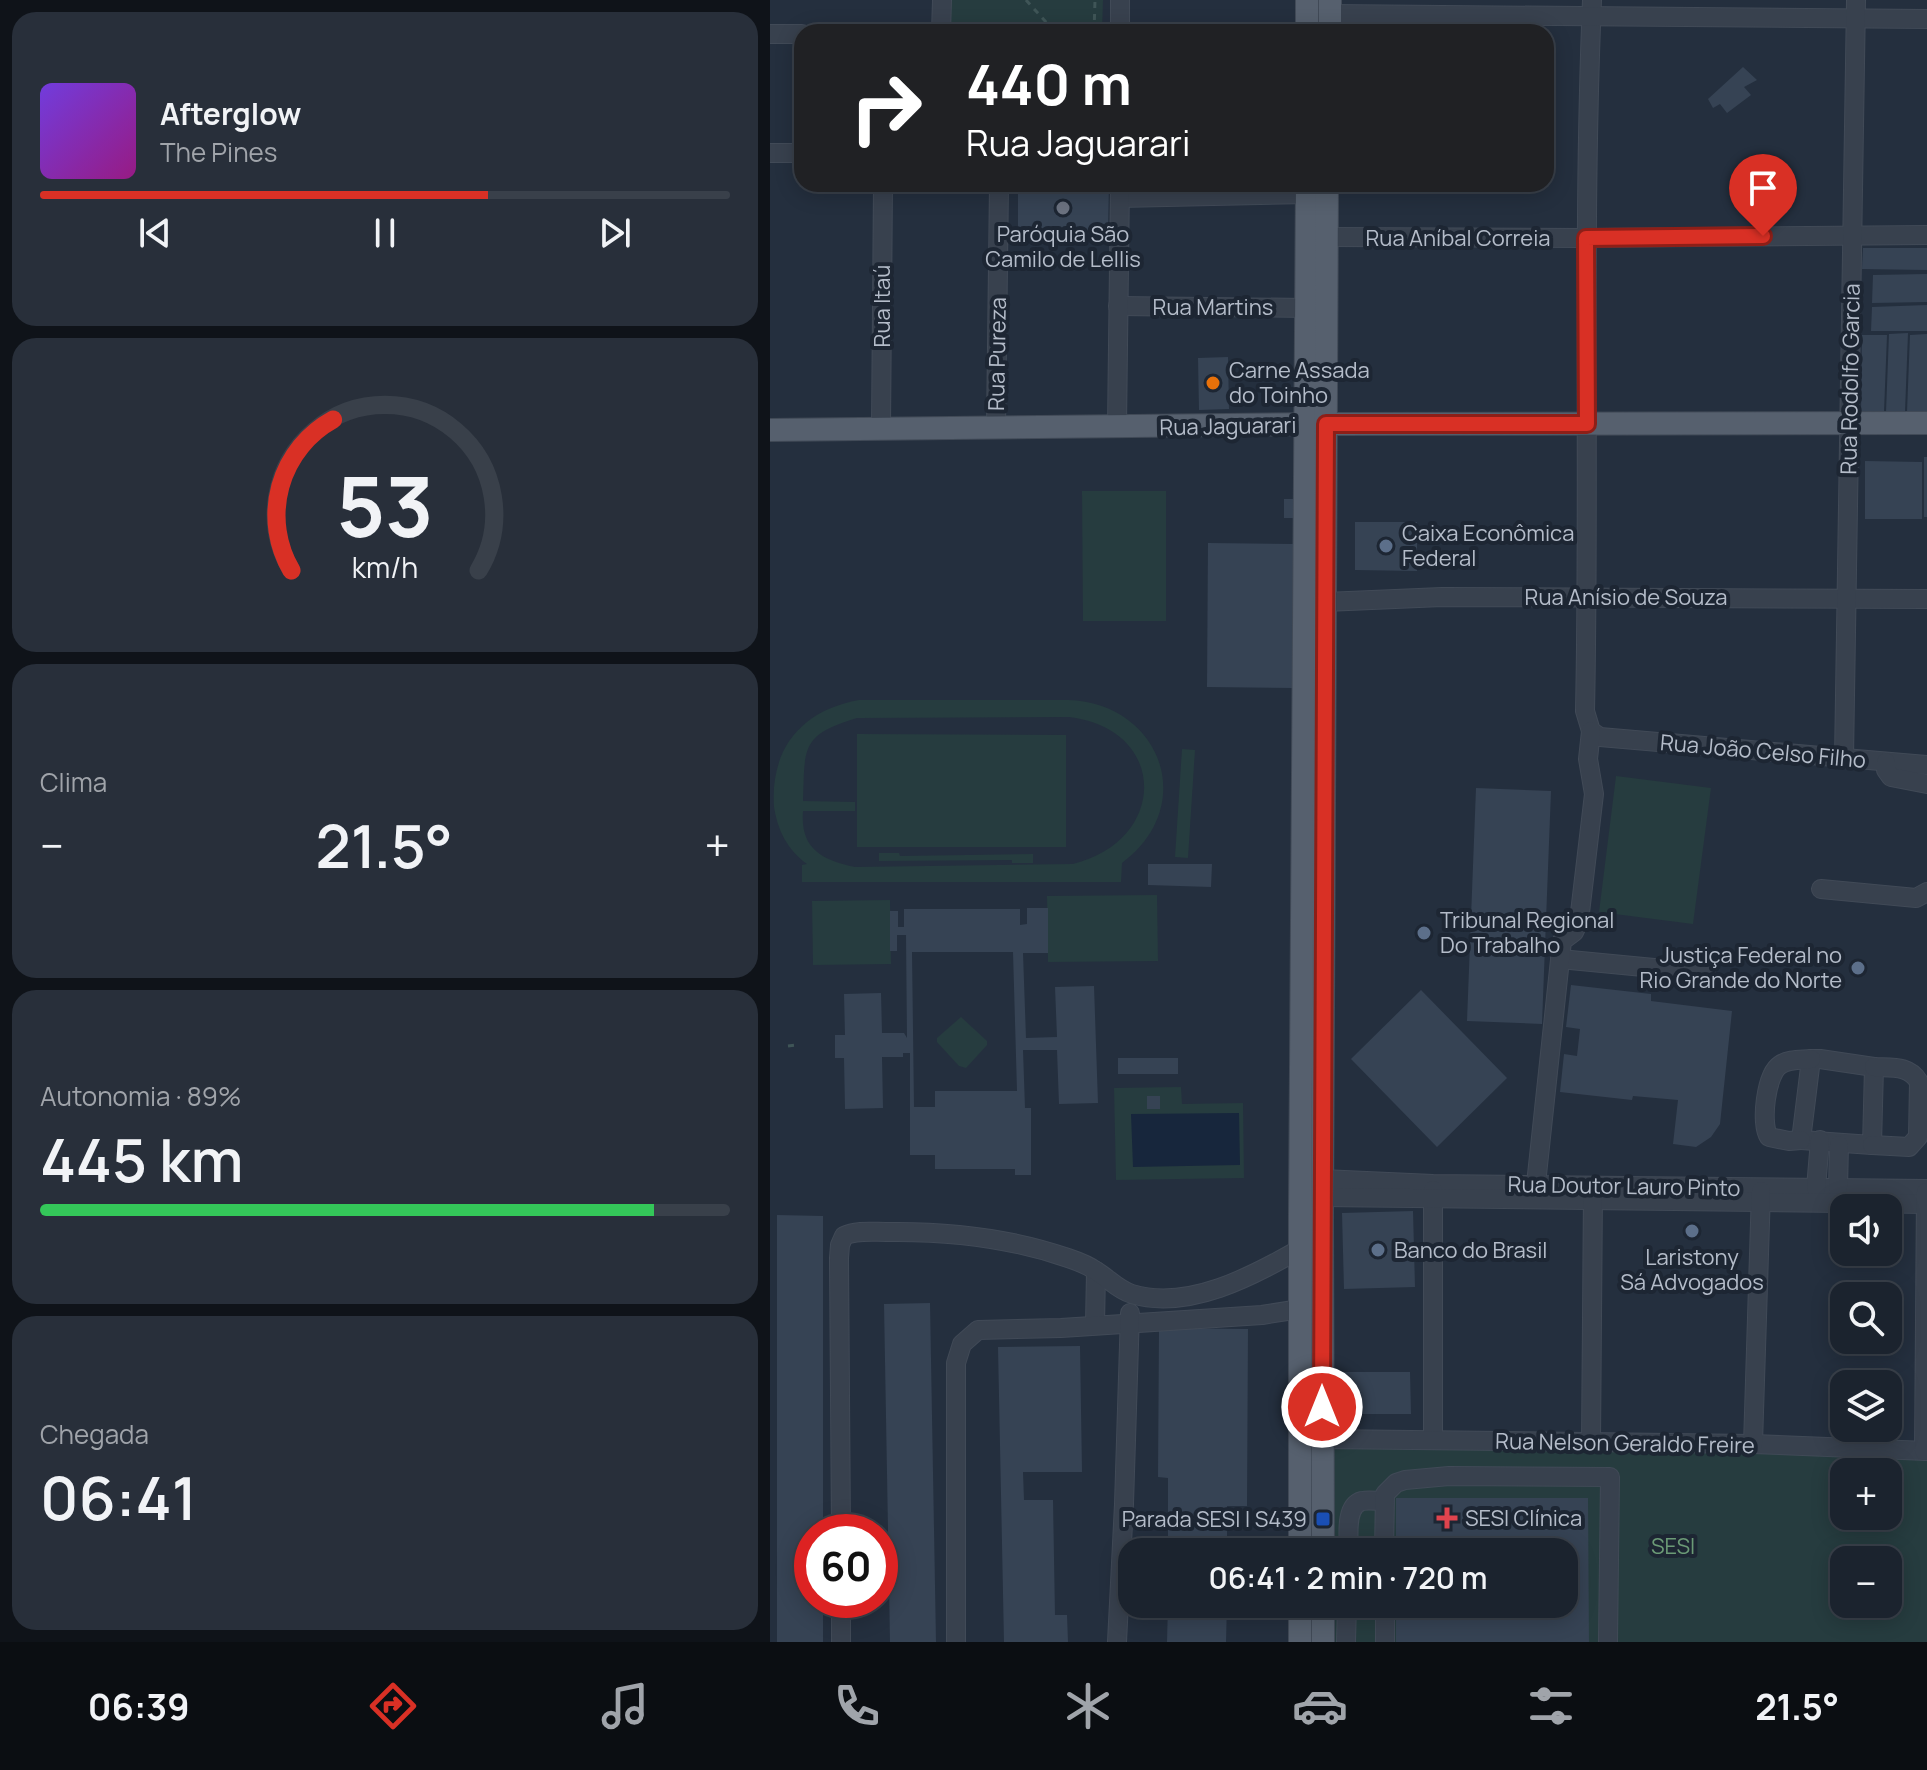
<!DOCTYPE html>
<html lang="pt">
<meta charset="utf-8">
<style>
body{margin:0;font-family:Manrope,sans-serif;background:#282f3a;color:#f1f3f6;height:100vh;display:flex;flex-direction:column;font-size:30px;white-space:nowrap}
*{box-sizing:border-box;margin:0}
p{font-size:26px;color:#a0a4aa}
.icon{flex:none;width:44px;height:44px;fill:none;stroke:currentColor;stroke-width:2;stroke-linecap:round;stroke-linejoin:round}
.map{position:relative;flex:1;overflow:hidden}
.panel{display:flex;flex-direction:column;gap:12px;padding:12px;background:#0f1319;width:770px}
.panel>*{flex:none}
.guide{position:absolute;left:24px;top:24px;width:760px;height:168px;border-radius:24px;box-shadow:0 4px 20px #0003,0 0 0 2px #39404a;background:#202124;color:#fff;overflow:hidden}
.fabs{position:absolute;left:1060px;top:1194px;display:grid;gap:16px}
.fabs a{display:grid;place-items:center;width:72px;height:72px;border-radius:16px;background:#1b232e;box-shadow:0 4px 20px #0003,0 0 0 2px #39404a;font-size:40px}
.speed{position:absolute;left:24px;top:1514px;display:flex;gap:16px;font-size:40px;font-weight:700;text-align:center}
.speed>*{display:grid;place-content:center;width:104px;height:104px;border-radius:50%;background:#1b232e;box-shadow:0 4px 20px #0003,0 0 0 2px #39404a;line-height:1}
.speed .limit{border:12px solid #d22;background:#fff;color:#111}
.pin{position:absolute;display:grid;place-items:center;width:68px;height:68px;color:#fff;margin:-82px -34px;border-radius:50% 50% 50% 0;rotate:-45deg;box-shadow:0 0 8px #0007}
.pin .icon{rotate:45deg}
.me{position:absolute;width:88px;margin:-44px;rotate:0deg;stroke-linejoin:round;filter:drop-shadow(0 0 6px #0008)}
.turn{display:flex;align-items:center;gap:28px;height:168px;padding:0 40px;font-size:36px}
.turn .icon{width:104px;height:104px;stroke-width:2.5}
.turn b{display:block;font-size:56px;line-height:68px}
.big{font-size:60px;font-weight:600;line-height:1.1}
.panel .widget{flex:1;display:flex;flex-direction:column;justify-content:center;gap:12px;min-width:0;padding:0 28px;border-radius:24px;background:#282f3a}
.panel .dial{align-items:center;gap:0}
.dial svg{height:208px;overflow:visible;fill:none;stroke:#39404a;stroke-width:7;stroke-linecap:round;text-anchor:middle}
.dial text{fill:#f1f3f6;stroke:none}
.song{display:flex;align-items:center;gap:24px}
.cover{width:96px;height:96px;border-radius:12px;background:linear-gradient(135deg,hsl(260 70% 55%),hsl(310 70% 35%))}
.played{height:8px;border-radius:4px;background:linear-gradient(90deg,#d93025 65%,#39404a 65%)}
.keys{display:flex;justify-content:space-around;direction:ltr}
.heat{display:flex;justify-content:space-between;align-items:center;font-size:44px;direction:ltr}
.charge{height:12px;border-radius:6px;background:linear-gradient(90deg,#34c759 89%,#39404a 0)}
.trip{position:absolute;left:348px;top:1538px;width:460px;height:80px;border-radius:24px;background:#1b232e;box-shadow:0 4px 20px #0003,0 0 0 2px #39404a;font-weight:600;line-height:80px;text-align:center}
.tabs{display:flex;height:128px;justify-content:space-around;align-items:center;background:#0b0e12;color:#a0a4aa}
.tabs .icon{width:56px;height:56px}
.tabs .active{color:#d93025}
.tabs b{font-size:36px;color:#f1f3f6}
main{display:flex;flex:1;min-height:0}
.map>svg:first-child{display:block}
.green{fill:#263c3f;fill-rule:evenodd}
.water{fill:#17263c}
.building{fill:#364354;fill-rule:evenodd}
.lines{fill:none;stroke-linecap:round;stroke-linejoin:round}
.minor-casing{stroke:#414a57;stroke-width:20}
.major-casing{stroke:#414a57;stroke-width:24}
.path{stroke:#3f5557;stroke-width:3;stroke-dasharray:6 6;stroke-linecap:butt}
.minor{stroke:#38414e;stroke-width:18}
.major{stroke:#56606e;stroke-width:22}
.route-casing{stroke:#8d1f18;stroke-width:20}
.route{stroke:#d93025;stroke-width:14}
.worship-dot{fill:#6b7280;stroke:#1d2633;stroke-width:3}
.food-dot{fill:#e8710a;stroke:#1d2633;stroke-width:3}
.service-dot{fill:#5c6f8a;stroke:#1d2633;stroke-width:3}
.health-dot{fill:#e0444e;stroke:#1d2633;stroke-width:3}
.transit-dot{fill:#1a4fb4;stroke:#1d2633;stroke-width:3}
.labels{text-anchor:middle;dominant-baseline:central;stroke-width:8;stroke-linejoin:round;paint-order:stroke}
.poi-label{font-size:22px;fill:#b4bcc9;stroke:#1d2633;text-anchor:start}
.street-label{font-size:22px;fill:#b4bcc9;stroke:#1d2633}
.park-label{font-size:22px;fill:#6b9a76;stroke:#1d2633}
</style>
<main>
<section class="panel">
<div class="widget">
<div class="song"><i class="cover"></i><div><b>Afterglow</b><p>The Pines</p></div></div>
<div class="played"></div>
<div class="keys"><svg class="icon" aria-label="previous" viewBox="0 0 24 24"><path d="M18 5L8 12l10 7zM5 5v14"/></svg><svg class="icon" aria-label="pause" viewBox="0 0 24 24"><path d="M8 5v14M16 5v14"/></svg><svg class="icon" aria-label="next" viewBox="0 0 24 24"><path d="M6 5l10 7-10 7zM19 5v14"/></svg></div>
</div>
<div class="widget dial"><svg viewBox="0 0 100 80">
<path d="M14 69A42 42 0 1 1 86 69"/>
<path d="M14 69A42 42 0 0 1 30 11" stroke="#d93025"/>
<text x="50" y="56" font-size="32" font-weight="700">53</text>
<text x="50" y="72" font-size="11">km/h</text>
</svg></div>
<div class="widget"><p>Clima</p>
<div class="heat"><a>−</a><b class="big">21.5°</b><a>+</a></div>
</div>
<div class="widget"><p>Autonomia · 89%</p><b class="big">445 km</b><div class="charge"></div></div>
<div class="widget"><p>Chegada</p><b class="big">06:41</b></div>
</section>
<div class="map">
<svg width="1157" height="1642" viewBox="0 0 1157 1642">
<rect width="100%" height="100%" fill="#242f3e"/>
<!-- green -->
<g class="green">
<path d="M178 0H333L332 32H177Z"/>
<path d="M312 491H396V621H313Z"/>
<path d="M89 700H298C391 703 429 806 352 863L351 882H32V865L37 864C17 849 8 831 4 807 0 747 33 710 89 700ZM299 717C399 729 398 841 303 864L85 867C51 860 30 848 33 811H85V802L33 801C35 748 30 735 87 718Z"/>
<path d="M87 734 296 735V847H87Z"/>
<path d="M412 749 425 750 418 858 405 857Z"/>
<path d="M846 776 941 788 923 924 829 912Z"/>
<path d="M109 853H129L130 856 263 854V863H242V860L109 861Z"/>
<path d="M387 895 388 961 278 962 277 896Z"/>
<path d="M120 900 121 964 43 965 42 901Z"/>
<path d="M191 1017 217 1041V1045L196 1068 189 1066 167 1042V1038Z"/>
<path d="M411 1087 412 1104 473 1103 474 1178 346 1180 344 1088Z"/>
<path d="M562 1448 1157 1456V1642H564L563 1604H794V1552H563ZM1074 1472H1118V1516H1074ZM1074 1560H1118V1604H1074Z"/>
</g>
<!-- water -->
<path class="water" d="M469 1113 470 1165 363 1167 361 1114Z"/>
<!-- building -->
<g class="building">
<path d="M973 67 987 80 974 87 981 95 957 113 950 104 943 108 938 99Z"/>
<path d="M248 184H339L338 232 248 231Z"/>
<path d="M1093 248H1157V270L1092 269Z"/>
<path d="M1157 274V302L1102 303 1103 275Z"/>
<path d="M1157 305V331H1101L1102 307Z"/>
<path d="M1138 333 1135 412H1116L1119 334Z"/>
<path d="M1157 334V412H1137L1140 335Z"/>
<path d="M1092 335H1117L1114 412 1091 413Z"/>
<path d="M458 357 459 409 429 410 428 358Z"/>
<rect x="1154" y="457" width="3" height="60"/>
<path d="M1095 461 1152 462V519H1095Z"/>
<path d="M514 499H524L523 518H514Z"/>
<path d="M585 522H647V571L585 570Z"/>
<path d="M438 543 524 544 523 688 437 687Z"/>
<path d="M706 788 781 791 772 1024 697 1021Z"/>
<path d="M378 864H442L441 887 378 885Z"/>
<path d="M257 908H278V953H253L256 1038 287 1037 285 987 324 986 328 1103 289 1104 287 1050H253L255 1108H261V1175H245V1169H165V1155H140V1053H133V1057H112L113 1108 75 1109 74 1058H65V1035H75L74 994 111 993 112 1033H134L137 1038 136 935H127V951H120V911H128V927H134V909H250V925L257 924ZM142 952H243L247 1091H165V1107H144Z"/>
<path d="M801 985 881 994V1001L962 1011 950 1124 941 1137 926 1147 903 1144 908 1100 863 1096 862 1100 790 1092 794 1054 807 1056 810 1029 796 1027Z"/>
<path d="M651 990 737 1078 667 1147 581 1059Z"/>
<rect x="348" y="1058" width="60" height="16"/>
<rect x="377" y="1096" width="13" height="13"/>
<path d="M643 1211 645 1287 574 1289 572 1213Z"/>
<path d="M7 1215 53 1216V1532H42V1600H53V1642H7Z"/>
<path d="M160 1303 166 1642H120L114 1304Z"/>
<path d="M389 1328 478 1329 477 1506H457V1552H398V1478L388 1477Z"/>
<path d="M310 1346 312 1472H253L254 1500H283L285 1615H297L298 1642H234L228 1347Z"/>
<path d="M569 1372H640L641 1414H569Z"/>
<path d="M626 1498H818L819 1642H626V1604H794V1552H626Z"/>
<path d="M398 1604H457L456 1642H397Z"/>
</g>
<g class="lines">
<!-- minor casing -->
<g class="minor-casing">
<g id="minor">
<path d="M822 0C812 237 820 474 815 711L821 731 830 737 1157 765"/>
<path d="M560 14 1157 19"/>
<path d="M171 32 172 0"/>
<path d="M350 32V0"/>
<path d="M0 34H32"/>
<path d="M0 153H32"/>
<path d="M350 198 537 194"/>
<path d="M556 237 816 238 1157 235"/>
<path d="M348 306 537 308"/>
<path d="M347 427 350 184"/>
<path d="M226 428 229 184"/>
<path d="M111 429 113 184"/>
<path d="M555 602 672 597 1157 599"/>
<path d="M1074 759 1086 0"/>
<path d="M1116 762V770L1121 777 1157 784"/>
<path d="M1051 889 1146 898 1157 892"/>
<path d="M790 959 936 973"/>
<path d="M1041 1059H1050L1104 1067 1102 1145 1031 1140Z"/>
<path d="M1031 1140 1019 1141 999 1137C990 1124 996 1074 1010 1065 1018 1059 1031 1060 1041 1059"/>
<path d="M1102 1145 1139 1147 1148 1137 1149 1082C1139 1065 1122 1068 1104 1067"/>
<path d="M552 1179 663 1184 1157 1189"/>
<path d="M766 1184 792 941 804 932 809 921 824 794 818 759 821 731"/>
<path d="M1046 1188 1050 1140"/>
<path d="M1068 1188 1069 1145"/>
<path d="M663 1190V1440"/>
<path d="M552 1197 1157 1204"/>
<path d="M325 1325 326 1271"/>
<path d="M552 1439 983 1444 1157 1451"/>
<path d="M821 1444 823 1191"/>
<path d="M983 1444 991 1191"/>
<path d="M1154 1451 1156 1192"/>
<path d="M71 1532 69 1258 70 1245 74 1236C86 1230 103 1232 116 1232 177 1231 240 1238 298 1258 307 1261 318 1265 326 1271 338 1278 348 1290 362 1294 418 1311 483 1276 530 1249"/>
<path d="M579 1552C579 1538 574 1506 592 1501 598 1500 607 1501 613 1501"/>
<path d="M614 1552 615 1494 626 1483 635 1480 679 1476 840 1477 838 1642"/>
<path d="M71 1600V1642"/>
<path d="M615 1604V1642"/>
<path d="M186 1642V1363L192 1344 208 1330 291 1328 492 1315 530 1309"/>
<path d="M347 1642 354 1504 360 1313"/>
<path d="M576 1642 577 1604"/>
</g>
</g>
<!-- major casing -->
<g class="major-casing">
<g id="major">
<path d="M537 32V0"/>
<path d="M560 32V0"/>
<path d="M0 430 556 424 1157 423"/>
<path d="M530 1552V1215L537 184"/>
<path d="M553 1552 552 1216 557 184"/>
<path d="M530 1604V1642"/>
<path d="M553 1604V1642"/>
</g>
</g>
<!-- path -->
<g class="path">
<path d="M256 0 285 32"/>
<path d="M324 32 325 0"/>
<path d="M18 1046 27 1045"/>
</g>
<!-- minor -->
<use href="#minor" class="minor"/>
<!-- major -->
<use href="#major" class="major"/>
</g>
<g class="lines">
<!-- route casing -->
<g class="route-casing">
<path id="route" d="M552 1407 556 424H817L816 238 993 236"/>
</g>
<!-- route -->
<use href="#route" class="route"/>
</g>
<!-- markers -->
<circle class="worship-dot" cx="293" cy="208" r="8"/>
<circle class="food-dot" cx="443" cy="383" r="8"/>
<g class="service-dot">
<circle cx="616" cy="546" r="8"/>
<circle cx="654" cy="933" r="8"/>
<circle cx="1088" cy="968" r="8"/>
<circle cx="922" cy="1231" r="8"/>
<circle cx="608" cy="1250" r="8"/>
</g>
<path class="health-dot" d="M673 1506h8v8h8v8h-8v8h-8v-8h-8v-8h8z"/>
<rect class="transit-dot" x="545" y="1511" width="16" height="16" rx="4"/>
<g class="labels">
<!-- poi labels -->
<g class="poi-label">
<text x="293" y="234" text-anchor="middle">Paróquia São<tspan x="293" dy="25">Camilo de Lellis</tspan></text>
<text x="459" y="370">Carne Assada<tspan x="459" dy="25">do Toinho</tspan></text>
<text x="632" y="533">Caixa Econômica<tspan x="632" dy="25">Federal</tspan></text>
<text x="670" y="920">Tribunal Regional<tspan x="670" dy="25">Do Trabalho</tspan></text>
<text x="1072" y="955" text-anchor="end">Justiça Federal no<tspan x="1072" dy="25">Rio Grande do Norte</tspan></text>
<text x="624" y="1250">Banco do Brasil</text>
<text x="922" y="1257" text-anchor="middle">Laristony<tspan x="922" dy="25">Sá Advogados</tspan></text>
<text x="695" y="1518">SESI Clínica</text>
<text x="537" y="1519" text-anchor="end">Parada SESI | S439</text>
</g>
<!-- street labels -->
<g class="street-label">
<text x="688" y="238">Rua Aníbal Correia</text>
<text transform="translate(112 306) rotate(-90)">Rua Itaú</text>
<text x="443" y="307">Rua Martins</text>
<text transform="translate(227 354) rotate(-89)">Rua Pureza</text>
<text transform="translate(1080 379) rotate(-89)">Rua Rodolfo Garcia</text>
<text transform="translate(458 426) rotate(-1)">Rua Jaguarari</text>
<text x="856" y="597">Rua Anísio de Souza</text>
<text transform="translate(993 751) rotate(5)">Rua João Celso Filho</text>
<text transform="translate(854 1186) rotate(1)">Rua Doutor Lauro Pinto</text>
<text transform="translate(855 1443) rotate(1)">Rua Nelson Geraldo Freire</text>
</g>
<!-- park labels -->
<g class="park-label">
<text x="903" y="1546">SESI</text>
</g>
</g>
</svg>
<div class="fabs">
<a><svg class="icon" aria-label="sound" viewBox="0 0 24 24"><path d="M4 9h4l5-4v14l-5-4H4zM17 9q2 3 0 6"/></svg></a>
<a><svg class="icon" aria-label="search" viewBox="0 0 24 24"><circle cx="10" cy="10" r="6"/><path d="M15 15l6 6"/></svg></a>
<a><svg class="icon" aria-label="layers" viewBox="0 0 24 24"><path d="M12 4l9 5-9 5-9-5zM3 14l9 5 9-5"/></svg></a>
<a>+</a>
<a>−</a>
</div>
<div class="speed"><div class="limit">60</div></div>
<div class="pin" style="left:993px;top:236px;background:#d93025"><svg class="icon" aria-label="arrive" viewBox="0 0 24 24"><path d="M6 21V4h12l-3 4 3 4H6"/></svg></div>
<svg class="me" style="left:552px;top:1407px" viewBox="-20 -20 40 40"><circle r="17" fill="#d93025" stroke="#fff" stroke-width="3"/><path d="M0-11L8 9 0 5-8 9z" fill="#fff"/></svg>
<div class="trip">06:41 · 2 min · 720 m</div>
<div class="guide">
<div class="turn"><svg class="icon" aria-label="right" viewBox="0 0 24 24"><path d="M7 20v-9h11M14 6l5 5-5 5"/></svg><div><b>440 m</b>Rua Jaguarari</div></div>
</div>
</div>
</main>
<nav class="tabs">
<b>06:39</b>
<svg class="icon active" aria-label="directions" viewBox="0 0 24 24"><path d="M12 3l9 9-9 9-9-9zM9 14v-3h6M13 9l2 2-2 2"/></svg>
<svg class="icon" aria-label="music" viewBox="0 0 24 24"><path d="M9 18V5l10-2v13"/><circle cx="6" cy="18" r="3"/><circle cx="16" cy="16" r="3"/></svg>
<svg class="icon" aria-label="phone" viewBox="0 0 24 24"><path d="M5 4h4l2 5-3 2q2 4 5 5l2-3 5 2v4C11 20 4 13 5 4z"/></svg>
<svg class="icon" aria-label="climate" viewBox="0 0 24 24"><path d="M12 3v18M4 7l16 10M4 17L20 7"/></svg>
<svg class="icon" aria-label="car" viewBox="0 0 24 24"><path d="M5 17H2v-5l4-1 3-4h7l3 4 3 1v5h-3M9 17h6M6 11h13"/><circle cx="7" cy="17" r="2"/><circle cx="17" cy="17" r="2"/></svg>
<svg class="icon" aria-label="filters" viewBox="0 0 24 24"><path d="M4 7h16M4 17h16"/><circle cx="9" cy="7" r="2"/><circle cx="15" cy="17" r="2"/></svg>
<b>21.5°</b>
</nav>
